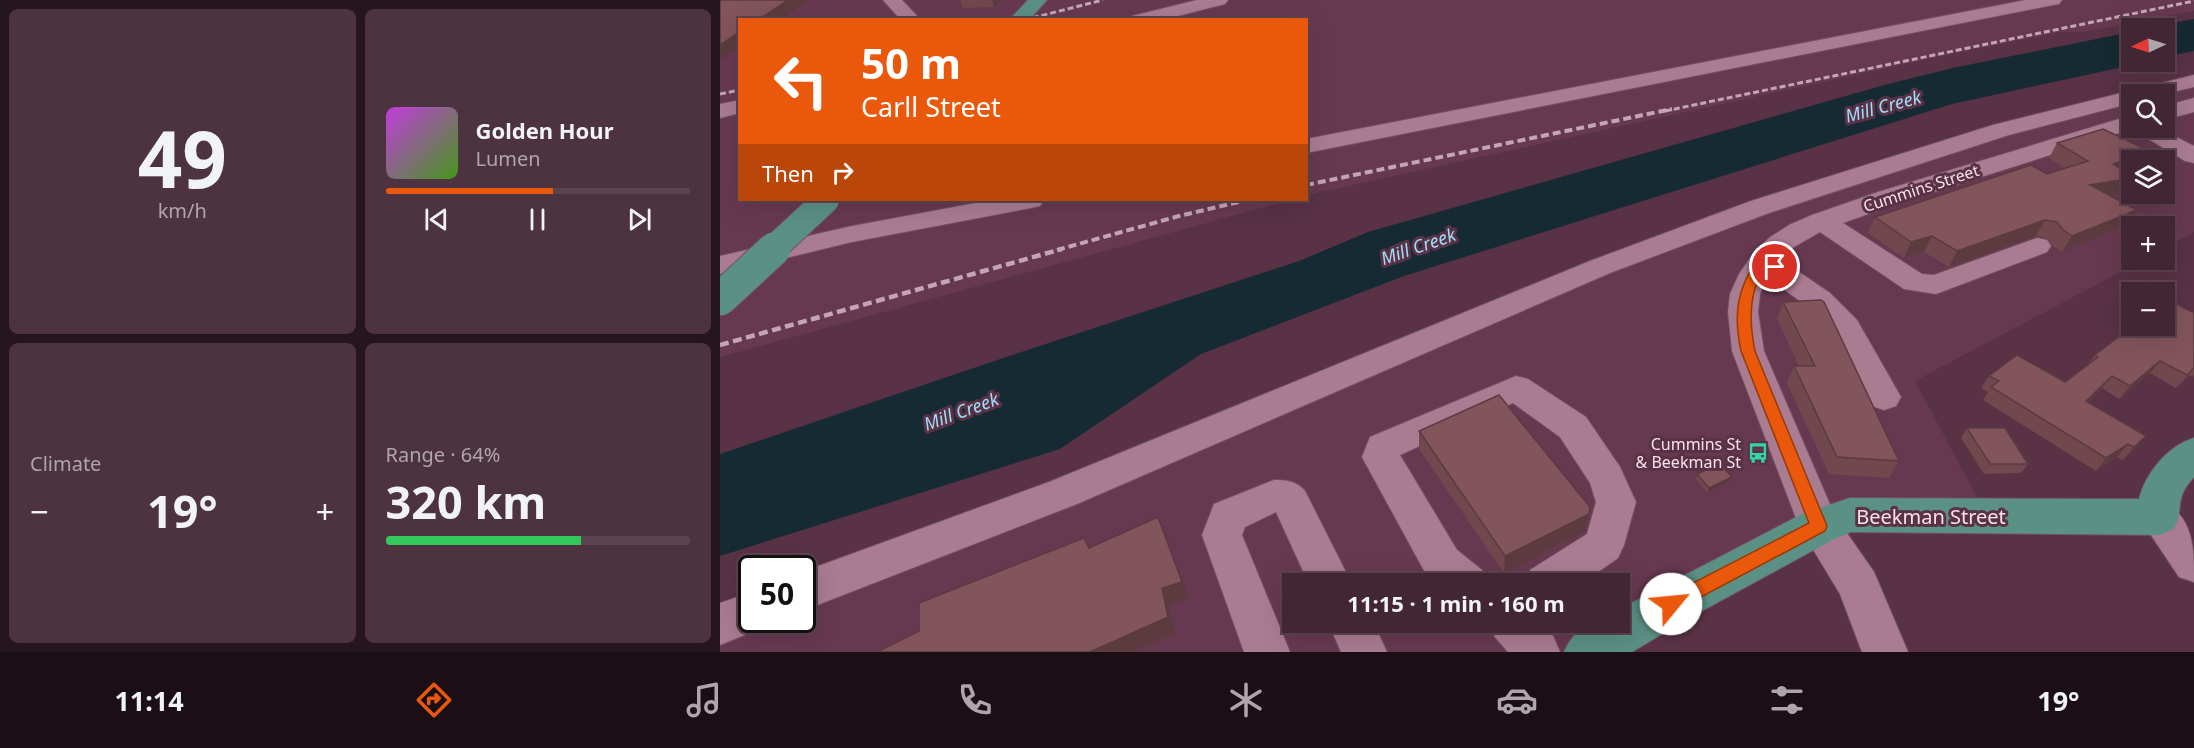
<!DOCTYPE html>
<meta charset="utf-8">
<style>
body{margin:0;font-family:"Noto Sans",sans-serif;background:#4d3240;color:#f1f3f6;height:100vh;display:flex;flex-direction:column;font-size:22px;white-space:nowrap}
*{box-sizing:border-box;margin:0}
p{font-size:20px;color:#afa5ac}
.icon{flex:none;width:33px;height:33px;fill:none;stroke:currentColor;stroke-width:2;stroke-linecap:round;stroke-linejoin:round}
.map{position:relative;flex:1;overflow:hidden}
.side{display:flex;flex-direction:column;gap:9px;padding:9px;background:#25151d;width:720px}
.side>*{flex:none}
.guide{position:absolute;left:18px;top:18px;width:570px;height:183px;border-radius:0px;box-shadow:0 6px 24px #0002,0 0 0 2px #5b434f;background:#ea580c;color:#fff;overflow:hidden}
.needle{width:39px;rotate:266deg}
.fabs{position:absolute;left:1401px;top:18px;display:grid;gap:12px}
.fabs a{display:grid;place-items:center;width:54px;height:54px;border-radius:0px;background:#432634;box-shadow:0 6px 24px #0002,0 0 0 2px #5b434f;font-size:30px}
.speed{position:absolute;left:18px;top:555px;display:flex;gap:12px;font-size:30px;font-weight:700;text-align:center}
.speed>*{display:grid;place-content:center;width:78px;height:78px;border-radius:50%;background:#432634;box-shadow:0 6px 24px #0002,0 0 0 2px #5b434f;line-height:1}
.speed .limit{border:3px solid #111;border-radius:9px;background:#fff;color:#111}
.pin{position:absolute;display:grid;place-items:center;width:51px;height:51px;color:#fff;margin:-26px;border:3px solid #fff;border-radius:50%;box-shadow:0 2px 6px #0007}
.me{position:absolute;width:66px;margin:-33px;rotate:62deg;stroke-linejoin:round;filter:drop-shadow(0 0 4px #0008)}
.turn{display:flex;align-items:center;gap:21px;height:126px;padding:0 24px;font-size:27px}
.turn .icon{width:78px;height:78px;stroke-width:2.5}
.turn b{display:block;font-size:42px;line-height:51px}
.then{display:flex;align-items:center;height:57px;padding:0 24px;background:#0003;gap:12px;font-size:22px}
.big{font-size:45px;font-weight:700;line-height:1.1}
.side .widget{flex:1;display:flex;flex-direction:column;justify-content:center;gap:9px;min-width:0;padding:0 21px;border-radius:9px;background:#4d3240}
.side .dial{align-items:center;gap:0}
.dial b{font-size:78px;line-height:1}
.song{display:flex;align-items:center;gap:18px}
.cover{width:72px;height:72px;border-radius:9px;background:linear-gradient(135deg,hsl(290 70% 55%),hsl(100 70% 35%))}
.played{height:6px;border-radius:3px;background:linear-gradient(90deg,#ea580c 55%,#5b434f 55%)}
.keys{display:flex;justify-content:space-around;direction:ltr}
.heat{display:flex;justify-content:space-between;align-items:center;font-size:33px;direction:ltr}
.charge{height:9px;border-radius:4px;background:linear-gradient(90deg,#34c759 64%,#5b434f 0)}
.side .tiles{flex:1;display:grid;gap:9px;grid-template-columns:repeat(2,1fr)}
.trip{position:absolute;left:562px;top:573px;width:348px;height:60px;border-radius:0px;background:#432634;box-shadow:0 6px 24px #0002,0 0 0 2px #5b434f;font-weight:700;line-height:60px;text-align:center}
.tabs{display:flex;height:96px;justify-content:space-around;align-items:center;background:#1b0f15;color:#afa5ac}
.tabs .icon{width:42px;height:42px}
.tabs .active{color:#ea580c}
.tabs b{font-size:27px;color:#f1f3f6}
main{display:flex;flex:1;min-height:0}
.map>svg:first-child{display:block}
.built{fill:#673950;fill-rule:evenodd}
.water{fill:#162a34}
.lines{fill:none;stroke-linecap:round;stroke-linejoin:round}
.minor-casing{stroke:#725161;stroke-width:2}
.major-casing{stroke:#725161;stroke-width:2}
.minor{fill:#a97c91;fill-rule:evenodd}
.major{fill:#5b9084;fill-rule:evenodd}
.rail-far2{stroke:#c3a5b3;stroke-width:3;stroke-dasharray:6 3;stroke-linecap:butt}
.rail-far1{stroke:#c3a5b3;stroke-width:4;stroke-dasharray:8 4;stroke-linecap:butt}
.rail{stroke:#c3a5b3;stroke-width:4.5;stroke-dasharray:9 4.5;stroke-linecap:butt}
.major-bridge-far1-casing{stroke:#725161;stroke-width:28;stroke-linecap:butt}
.major-bridge-casing{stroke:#725161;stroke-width:35;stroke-linecap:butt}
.major-bridge-far1{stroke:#5b9084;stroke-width:26}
.major-bridge{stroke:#5b9084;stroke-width:33}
.wall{fill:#70484e}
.shaded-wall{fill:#5b3b40}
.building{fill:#82545b;stroke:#5b3b40;stroke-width:1.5}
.route{fill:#ea580c;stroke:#983908;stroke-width:1.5}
.labels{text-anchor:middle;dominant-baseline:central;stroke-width:6;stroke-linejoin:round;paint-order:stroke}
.street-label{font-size:16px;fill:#f9e0eb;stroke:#593245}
.poi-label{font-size:16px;fill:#f9e0eb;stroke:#593245;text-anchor:end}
.water-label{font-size:18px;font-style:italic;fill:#a0ddfb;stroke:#593245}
.near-street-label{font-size:20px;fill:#f9e0eb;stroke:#593245}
</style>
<main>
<section class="side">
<div class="tiles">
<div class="widget dial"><b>49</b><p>km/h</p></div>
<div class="widget">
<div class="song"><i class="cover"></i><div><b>Golden Hour</b><p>Lumen</p></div></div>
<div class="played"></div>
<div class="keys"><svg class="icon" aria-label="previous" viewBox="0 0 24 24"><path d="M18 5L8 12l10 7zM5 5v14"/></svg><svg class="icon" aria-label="pause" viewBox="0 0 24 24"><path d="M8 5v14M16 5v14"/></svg><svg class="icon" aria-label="next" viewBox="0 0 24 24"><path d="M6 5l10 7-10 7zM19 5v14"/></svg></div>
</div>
<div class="widget"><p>Climate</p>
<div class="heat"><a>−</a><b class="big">19°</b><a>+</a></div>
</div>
<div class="widget"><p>Range · 64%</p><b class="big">320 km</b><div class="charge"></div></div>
</div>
</section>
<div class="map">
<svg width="1474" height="652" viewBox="0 0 1474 652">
<rect width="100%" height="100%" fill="#593245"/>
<!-- built -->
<g class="built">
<path d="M0 0H1474V11L1364 32H1340L1221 56 587 195 586 20H20V200H570L0 357Z"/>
<path d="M1474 81V232L1445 248 1444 226H1412V260H1423L1195 381 1267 516 1130 515 871 652H0V624L32 620H82L83 592 1040 207 1411 96 1412 128H1444V94H1420ZM1412 160H1444V194H1412ZM573 584H900V622H573Z"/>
</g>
<!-- water -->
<g class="water">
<path d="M1474 19V51L1445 57 1444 28H1427Z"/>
<path d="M1411 32 1412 62H1426L1232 104 684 276 481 354 340 449 0 556V454L292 355 579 261 648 232 1168 84 1233 68Z"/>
</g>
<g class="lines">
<!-- minor casing -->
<g class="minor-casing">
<g id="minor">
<path d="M163 0H182L201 20H181Z"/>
<path d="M477 0H508L505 4 442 20H409L412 16Z"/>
<path d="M1306 0H1342L1339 4 1333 5 586 153V139Z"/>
<path d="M1474 75V87L1444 94H1412V103L1289 135 1049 213 890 273 357 504 82 611V572L329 482 870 261 1031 201 1273 125Z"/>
<path d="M1474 98V112L1444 120V106Z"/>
<path d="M20 100V113L0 118V104Z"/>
<path d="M1412 115V128H1438L1474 146V163L1465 161 1412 129 1176 204 1123 223 1202 274 1214 275 1317 238 1327 240 1331 246 1327 252 1216 294 1184 289 1100 232 1069 250 1060 259 1110 293 1137 320 1181 397 1176 406 1164 410 1152 406 1113 333 1088 307 1047 277 1040 294 1038 312 1044 351 1115 516 1154 572 1188 652H1142L1120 594 1079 526 1012 351 1008 312 1010 294 1019 274 1033 254 1049 238 1069 225 1092 215 1158 192Z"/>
<path d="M272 200H324L320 206 311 208 132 242 0 274V256L132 226Z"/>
<path d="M796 376 808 379 866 417 900 467 916 502 904 545 898 558 861 584H804L810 570 867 534 876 502 870 483 840 437 793 403 680 455 737 550 762 570 768 584H716L707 576 642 457 650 437Z"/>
<path d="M554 480C566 480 577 481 585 491L632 584H589L556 512 525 527 522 535 570 652H524L482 535 494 504Z"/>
<path d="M1439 500C1474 515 1474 547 1474 582L1459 577 1419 517 1425 505Z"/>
<path d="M32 592V620H51L47 626 0 645V603Z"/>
<path d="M608 622H653L667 652H621Z"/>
<path d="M769 622H820L833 636 840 652H788L775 637Z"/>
</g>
</g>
<!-- major casing -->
<g class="major-casing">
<g id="major">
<path d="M308 0H327L309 20H289Z"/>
<path d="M1474 438V477C1453 500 1465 506 1454 529L1439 535 1131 532 1114 539 967 619 912 652H844C856 625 872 622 900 622V609L1084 513 1130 498 1419 499C1426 472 1448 446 1474 438Z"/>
</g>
</g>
<!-- minor -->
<use href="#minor" class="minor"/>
<!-- major -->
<use href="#major" class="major"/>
<!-- rail-far2 -->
<g class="rail-far2">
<path d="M304 20 383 0"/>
<path d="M0 94 20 90"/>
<path d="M945 111 1474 1"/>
</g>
<!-- rail-far1 -->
<g class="rail-far1">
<path d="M586 185 952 109"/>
<path d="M337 250 459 216 527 200"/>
</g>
<!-- rail -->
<path class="rail" d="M0 345 342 249"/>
<!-- major-bridge-far1 casing -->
<g class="major-bridge-far1-casing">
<path id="major-bridge-far1" d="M52 250 106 200"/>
</g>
<!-- major-bridge casing -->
<g class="major-bridge-casing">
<path id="major-bridge" d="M0 299 54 249"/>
</g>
<!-- major-bridge-far1 -->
<use href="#major-bridge-far1" class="major-bridge-far1"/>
<!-- major-bridge -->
<use href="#major-bridge" class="major-bridge"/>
</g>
<!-- wall -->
<g class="wall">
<path d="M240 0H282L274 7 243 8Z"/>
<path d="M1337 143 1412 160V171L1407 172 1412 175V182L1405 193 1390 195 1417 210 1406 225 1342 252 1333 246 1327 238 1316 236 1229 267 1204 252 1184 258 1148 233 1155 217 1327 174 1345 168 1329 158Z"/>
<path d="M1063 302 1179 461 1169 478 1109 474 1067 383 1074 366H1079L1057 319Z"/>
<path d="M1474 313V375L1473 377 1469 375 1456 388 1430 373 1399 399 1382 388 1368 402 1426 436 1403 460 1397 457 1376 471 1263 400 1268 392 1261 388 1269 376 1345 382 1369 363 1375 355Z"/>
<path d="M1247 428 1308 464 1301 473 1264 474 1241 438Z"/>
<path d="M699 431 870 507 865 531 784 573 699 449Z"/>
<path d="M977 474 1011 482 988 493 976 479Z"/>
</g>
<!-- shaded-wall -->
<g class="shaded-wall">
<path d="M68 0H89L60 20H38Z"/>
<path d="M272 0H282L274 7Z"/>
<path d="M20 32V47L0 60V45Z"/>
<path d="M1432 152 1426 160H1412V171L1384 179 1393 164Z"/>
<path d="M1412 178V182L1405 193 1361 200 1370 185Z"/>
<path d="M1417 210 1406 225 1342 252 1352 236Z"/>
<path d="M1325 220 1316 236 1229 267 1237 251Z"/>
<path d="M1212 236 1204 252 1184 258 1191 242Z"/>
<path d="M1440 361 1430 373 1399 399 1410 386Z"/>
<path d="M1392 376 1382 388 1356 413 1366 401Z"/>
<path d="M1426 436 1415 449 1403 460 1414 447Z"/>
<path d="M1408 444 1397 457 1376 471 1386 458Z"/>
<path d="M1012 477 1011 482 988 493 989 488Z"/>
<path d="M870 507 865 531 784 573 785 556Z"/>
<path d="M438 517 469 598 449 605 456 633 415 652H370L442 588Z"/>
</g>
<!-- building -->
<g class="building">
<path d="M0 0H68L38 20H20V32L0 45Z"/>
<path d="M1383 129 1432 152 1393 164 1412 175V178L1370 185 1417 210 1352 236 1343 230 1337 222 1325 220 1237 251 1212 236 1191 242 1155 217 1311 165 1327 174 1368 161 1337 143Z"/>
<path d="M1447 299 1474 313V368L1467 375 1440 361 1410 386 1392 376 1366 401 1426 436 1414 447 1408 444 1386 458 1271 387 1279 381 1269 376 1297 355 1345 382 1378 357 1375 355 1413 326H1444V302Z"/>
<path d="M1101 300 1104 302 1179 461 1117 457 1074 366H1095L1063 302Z"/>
<path d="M779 395 870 507 869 514 785 556 699 431Z"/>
<path d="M1247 428H1285L1308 464H1270Z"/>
<path d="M1000 464 1012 477 989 488 977 474Z"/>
<path d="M438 517 462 582 442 588 448 617 370 652H157L199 631V603L364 538 369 548Z"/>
</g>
<!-- route -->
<path class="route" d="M1043 256 1061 267 1055 271 1045 267C1028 292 1029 322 1035 351L1107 526 1105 531 951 613 944 610 942 604 944 598 1089 523 1021 351C1013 314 1017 288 1039 257Z"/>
<!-- icons -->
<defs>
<g id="bus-bare" transform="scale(1.62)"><path d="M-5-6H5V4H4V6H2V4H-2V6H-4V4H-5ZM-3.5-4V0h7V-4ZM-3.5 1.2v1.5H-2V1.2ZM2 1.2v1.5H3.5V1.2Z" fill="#32d4a8" stroke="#593245" stroke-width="2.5" paint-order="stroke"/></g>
</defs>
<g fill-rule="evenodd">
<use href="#bus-bare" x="1038" y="453"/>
</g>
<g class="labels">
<!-- street labels -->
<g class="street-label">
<text transform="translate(1201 188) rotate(-18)">Cummins Street</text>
</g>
<!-- poi labels -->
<g class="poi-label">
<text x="1021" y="444">Cummins St<tspan x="1021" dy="18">&amp; Beekman St</tspan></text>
</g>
<!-- water labels -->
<g class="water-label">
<text transform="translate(1163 106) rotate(-15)">Mill Creek</text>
<text transform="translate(698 246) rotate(-19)">Mill Creek</text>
<text transform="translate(241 411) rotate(-20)">Mill Creek</text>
</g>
<!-- near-street labels -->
<g class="near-street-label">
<text x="1211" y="516">Beekman Street</text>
</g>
</g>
</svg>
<div class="fabs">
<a><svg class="needle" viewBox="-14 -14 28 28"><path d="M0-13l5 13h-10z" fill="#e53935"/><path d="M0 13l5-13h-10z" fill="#afa5ac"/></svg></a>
<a><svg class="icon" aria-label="search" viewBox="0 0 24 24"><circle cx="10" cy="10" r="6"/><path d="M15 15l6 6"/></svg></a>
<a><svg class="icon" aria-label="layers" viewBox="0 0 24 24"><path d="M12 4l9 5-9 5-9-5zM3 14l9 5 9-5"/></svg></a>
<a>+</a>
<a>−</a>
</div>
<div class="speed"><div class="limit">50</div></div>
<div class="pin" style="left:1055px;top:267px;background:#d93025"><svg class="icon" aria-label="arrive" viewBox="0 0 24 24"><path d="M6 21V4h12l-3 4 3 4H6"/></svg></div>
<svg class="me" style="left:951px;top:604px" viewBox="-20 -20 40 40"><circle r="19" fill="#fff"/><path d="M0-13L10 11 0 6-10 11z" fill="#ea580c"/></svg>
<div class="trip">11:15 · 1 min · 160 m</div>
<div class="guide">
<div class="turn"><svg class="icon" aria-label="left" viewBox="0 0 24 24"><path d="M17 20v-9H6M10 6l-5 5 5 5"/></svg><div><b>50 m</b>Carll Street</div></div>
<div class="then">Then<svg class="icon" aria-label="right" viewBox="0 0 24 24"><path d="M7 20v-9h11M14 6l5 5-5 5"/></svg></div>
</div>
</div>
</main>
<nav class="tabs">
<b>11:14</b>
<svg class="icon active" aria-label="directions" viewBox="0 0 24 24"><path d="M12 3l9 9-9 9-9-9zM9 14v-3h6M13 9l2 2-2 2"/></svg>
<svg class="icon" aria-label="music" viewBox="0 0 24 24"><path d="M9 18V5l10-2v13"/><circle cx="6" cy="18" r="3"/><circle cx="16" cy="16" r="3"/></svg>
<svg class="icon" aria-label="phone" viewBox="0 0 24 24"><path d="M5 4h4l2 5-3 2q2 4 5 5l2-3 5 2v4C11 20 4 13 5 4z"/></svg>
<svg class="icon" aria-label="climate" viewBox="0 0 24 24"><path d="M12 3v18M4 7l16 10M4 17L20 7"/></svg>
<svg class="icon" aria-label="car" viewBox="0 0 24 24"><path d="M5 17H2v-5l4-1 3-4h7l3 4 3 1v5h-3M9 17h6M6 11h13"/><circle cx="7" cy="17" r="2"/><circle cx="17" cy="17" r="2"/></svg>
<svg class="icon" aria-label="filters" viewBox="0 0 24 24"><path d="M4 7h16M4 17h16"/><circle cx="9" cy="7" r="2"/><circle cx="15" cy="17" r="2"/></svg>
<b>19°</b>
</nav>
